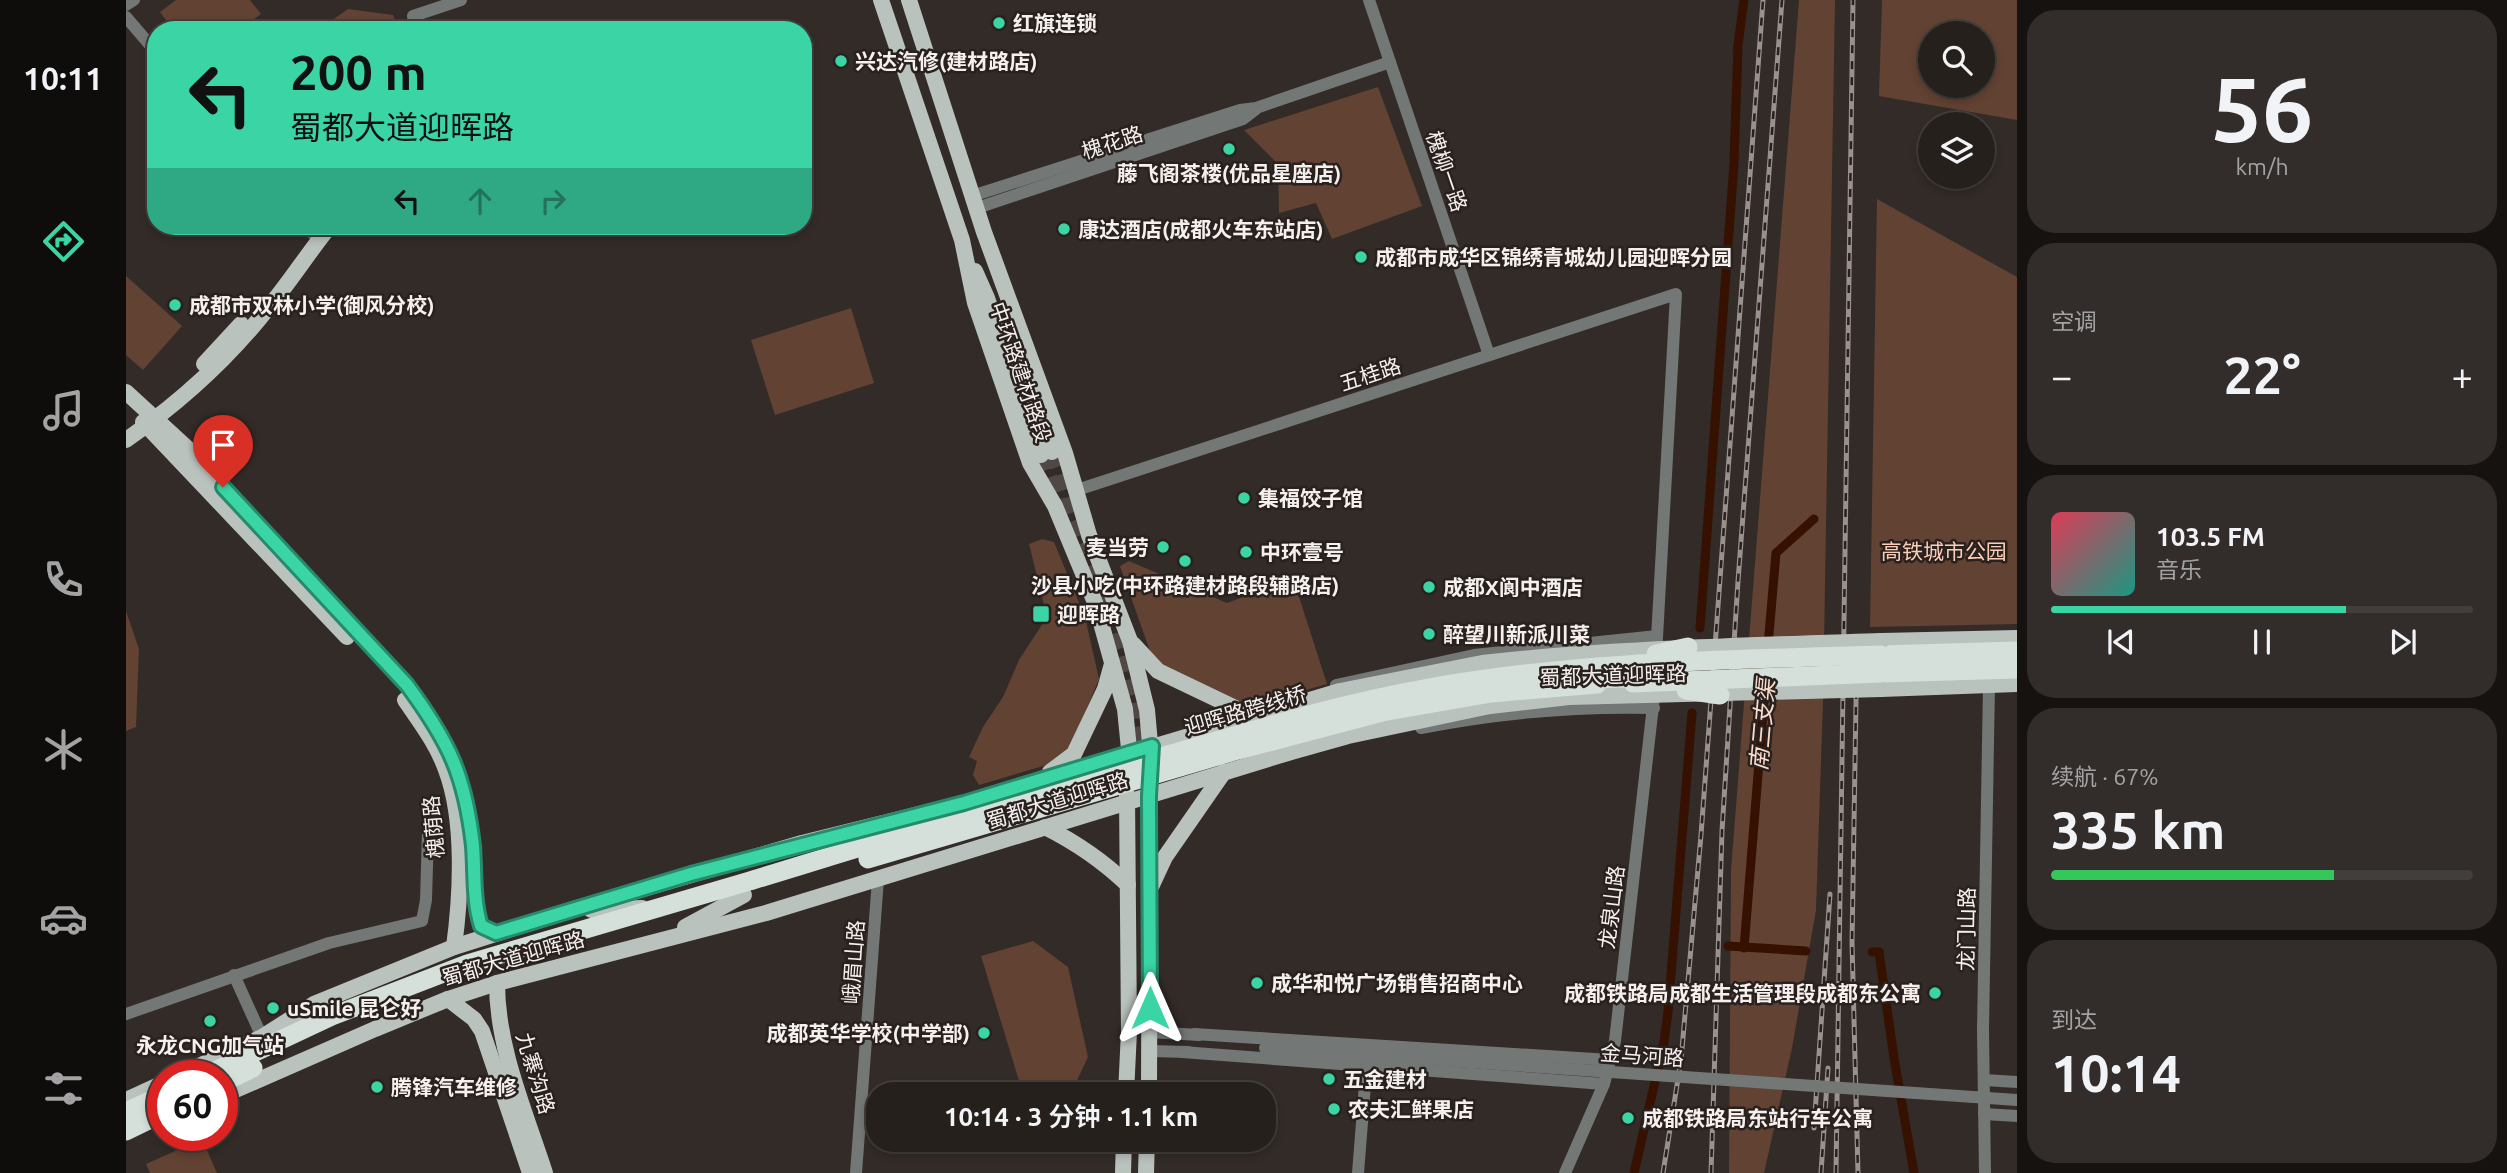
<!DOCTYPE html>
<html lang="zh">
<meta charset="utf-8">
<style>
body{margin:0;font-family:Ubuntu,"Noto Sans SC",sans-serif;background:#322d2a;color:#f1f3f6;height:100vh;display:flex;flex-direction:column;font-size:26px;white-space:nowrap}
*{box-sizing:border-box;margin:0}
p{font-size:23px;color:#a4a3a4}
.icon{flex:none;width:38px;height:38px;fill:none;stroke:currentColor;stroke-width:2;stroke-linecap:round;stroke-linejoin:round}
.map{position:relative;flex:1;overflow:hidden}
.sheet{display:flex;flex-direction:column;gap:10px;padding:10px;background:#151210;width:490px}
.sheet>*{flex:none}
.hud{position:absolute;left:21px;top:21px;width:665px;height:214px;border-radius:28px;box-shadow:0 4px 10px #0003,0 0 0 2px #423e3b;background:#3ad4a5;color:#111;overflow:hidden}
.fabs{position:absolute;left:1792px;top:21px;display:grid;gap:14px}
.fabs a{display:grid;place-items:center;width:77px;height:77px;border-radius:50%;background:#26201d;box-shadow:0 4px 10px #0003,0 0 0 2px #423e3b;font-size:35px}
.speed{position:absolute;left:21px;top:1060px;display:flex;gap:14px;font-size:35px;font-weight:700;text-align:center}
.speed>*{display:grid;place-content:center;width:91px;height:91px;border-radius:50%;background:#26201d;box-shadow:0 4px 10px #0003,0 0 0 2px #423e3b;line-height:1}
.speed .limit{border:10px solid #d22;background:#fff;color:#111}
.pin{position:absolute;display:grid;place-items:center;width:60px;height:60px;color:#fff;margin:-72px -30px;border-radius:50% 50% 50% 0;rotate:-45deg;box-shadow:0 0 7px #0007}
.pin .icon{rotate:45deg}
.me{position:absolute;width:77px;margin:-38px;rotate:0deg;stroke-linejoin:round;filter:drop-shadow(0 0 5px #0008)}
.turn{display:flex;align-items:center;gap:24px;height:147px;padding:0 28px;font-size:32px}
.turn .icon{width:91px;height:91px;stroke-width:2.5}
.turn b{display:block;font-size:49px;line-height:60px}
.lanes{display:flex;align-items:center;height:66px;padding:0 28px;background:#0003;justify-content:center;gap:35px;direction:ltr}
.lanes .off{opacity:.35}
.big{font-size:52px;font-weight:600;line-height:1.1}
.sheet .tile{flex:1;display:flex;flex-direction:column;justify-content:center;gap:10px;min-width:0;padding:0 24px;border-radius:28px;background:#322d2a}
.sheet .dial{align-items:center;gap:0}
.dial b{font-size:91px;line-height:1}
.song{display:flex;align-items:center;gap:21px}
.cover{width:84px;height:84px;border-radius:10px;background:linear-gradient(135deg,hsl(350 70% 55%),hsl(170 70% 35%))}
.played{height:7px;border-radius:4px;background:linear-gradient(90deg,#3ad4a5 70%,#423e3b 70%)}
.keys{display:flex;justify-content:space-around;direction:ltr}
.heat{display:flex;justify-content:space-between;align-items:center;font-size:38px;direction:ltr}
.charge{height:10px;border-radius:5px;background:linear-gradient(90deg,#34c759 67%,#423e3b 0)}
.trip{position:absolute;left:740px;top:1082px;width:410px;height:70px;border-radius:28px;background:#26201d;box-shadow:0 4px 10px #0003,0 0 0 2px #423e3b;font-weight:600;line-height:70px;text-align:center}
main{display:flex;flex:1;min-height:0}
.menu{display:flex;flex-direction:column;width:126px;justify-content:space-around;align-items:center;background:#0f0d0c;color:#a4a3a4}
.menu .icon{width:49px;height:49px}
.menu .on{color:#3ad4a5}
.menu b{font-size:32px;color:#f1f3f6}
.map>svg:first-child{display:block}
.green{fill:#624232;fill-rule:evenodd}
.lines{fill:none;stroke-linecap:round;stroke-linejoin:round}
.canal{stroke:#361000;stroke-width:9}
.major-tunnel{stroke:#4f4845;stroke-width:16;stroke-dasharray:16 8;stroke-linecap:butt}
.minor{stroke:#737775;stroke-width:12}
.major{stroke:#bac2be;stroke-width:16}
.highway{stroke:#d5e0db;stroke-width:19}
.rail-casing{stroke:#98918e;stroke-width:5}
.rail{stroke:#28211e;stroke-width:2.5;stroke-dasharray:8;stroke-linecap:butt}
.minor-bridge{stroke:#737775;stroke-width:12}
.major-bridge{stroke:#bac2be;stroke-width:16}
.highway-bridge{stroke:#d5e0db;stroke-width:19}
.route-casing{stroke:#268a6b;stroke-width:18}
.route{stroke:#3ad4a5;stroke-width:12}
.poi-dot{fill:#3ad4a5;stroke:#28211e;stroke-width:2.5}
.labels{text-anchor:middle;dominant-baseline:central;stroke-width:5;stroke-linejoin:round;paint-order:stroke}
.poi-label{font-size:21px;font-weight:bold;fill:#f5efed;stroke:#28211e;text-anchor:start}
.street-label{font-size:21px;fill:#f5efed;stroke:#28211e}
.park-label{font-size:21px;fill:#fbcdb7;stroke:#28211e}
.water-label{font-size:23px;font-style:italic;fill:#fadbcc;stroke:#28211e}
</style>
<main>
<nav class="menu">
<b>10:11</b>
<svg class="icon on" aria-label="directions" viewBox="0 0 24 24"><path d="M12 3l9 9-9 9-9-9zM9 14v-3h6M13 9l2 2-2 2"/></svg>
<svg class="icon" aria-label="music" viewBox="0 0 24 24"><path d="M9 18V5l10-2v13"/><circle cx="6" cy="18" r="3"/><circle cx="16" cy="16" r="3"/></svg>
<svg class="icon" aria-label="phone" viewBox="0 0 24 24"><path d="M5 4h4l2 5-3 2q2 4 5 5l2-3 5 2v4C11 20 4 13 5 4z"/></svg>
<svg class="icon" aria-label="climate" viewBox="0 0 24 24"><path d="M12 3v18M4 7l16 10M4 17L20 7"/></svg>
<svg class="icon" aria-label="car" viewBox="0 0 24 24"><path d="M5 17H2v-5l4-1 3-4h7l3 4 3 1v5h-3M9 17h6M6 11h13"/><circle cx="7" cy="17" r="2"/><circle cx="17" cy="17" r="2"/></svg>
<svg class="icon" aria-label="filters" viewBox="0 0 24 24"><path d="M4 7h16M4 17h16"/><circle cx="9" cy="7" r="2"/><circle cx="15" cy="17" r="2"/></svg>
</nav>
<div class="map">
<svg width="1891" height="1173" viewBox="0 0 1891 1173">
<rect width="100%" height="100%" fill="#322b27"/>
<!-- green -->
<g class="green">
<path d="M50 0H124L135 14 116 28 117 30H47L34 12Z"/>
<path d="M1673 0H1709L1697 701 1690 910 1666 1048 1638 1173H1603L1605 870Z"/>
<path d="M1756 0H1891V120L1753 96ZM1804 33H1857V86H1804Z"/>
<path d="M222 9 267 15 272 30H192Z"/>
<path d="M1252 87 1296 206 1206 239 1190 203 1153 213 1152 164 1118 130Z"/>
<path d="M1751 199 1891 277V624L1744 627Z"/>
<path d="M0 276 56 326 17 370 0 355Z"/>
<path d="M725 308 748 383 649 415 625 340Z"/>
<path d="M916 539 928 542 959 617 973 679 942 753 931 762 853 785 847 775 851 761 843 757 857 727 877 697 893 660 921 617 903 544Z"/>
<path d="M1003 561 1101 603 1167 578 1201 684 1124 706 1035 666 1025 654 994 566Z"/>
<path d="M0 611 13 649 10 727 0 731Z"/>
<path d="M907 941 942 967 962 1057 946 1091 938 1094H897L855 956Z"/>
<path d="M76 1139 91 1173H24L20 1164Z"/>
</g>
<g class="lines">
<!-- canal -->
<g class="canal">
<path d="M1574 628 1608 163 1612 45 1618 0"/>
<path d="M1642 646 1650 553 1688 519"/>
<path d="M1602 946 1680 951"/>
<path d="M1618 948 1639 688"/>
<path d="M1746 952H1753L1768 1058 1788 1173"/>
<path d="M1508 1173 1538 1042 1542 1012 1566 713"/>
</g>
<!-- major-tunnel -->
<g class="major-tunnel">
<path d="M926 452C961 553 1006 655 1015 762"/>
<path d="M915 455 932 502"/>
</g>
<!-- minor -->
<g class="minor">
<path d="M1243 0 1363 355"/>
<path d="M0 5 8 0"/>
<path d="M0 17 30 52"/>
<path d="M290 30 287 16 335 0"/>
<path d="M846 196 1114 110 1130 108 1264 62"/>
<path d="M851 208 1117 119 1130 109"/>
<path d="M178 226 193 239"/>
<path d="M951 490 1550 294 1530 656"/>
<path d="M1210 685 1348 655 1531 636"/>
<path d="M1295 728C1372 713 1450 706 1528 708"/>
<path d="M108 975 136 1037"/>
<path d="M0 1014 203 943 296 921 300 900 302 831"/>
<path d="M1024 1032 1073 1035"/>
<path d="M1068 1034 1484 1060"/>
<path d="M1024 1051 1062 1052"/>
<path d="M1056 1052 1478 1084"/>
<path d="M1858 1080 1891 1082"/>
<path d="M1858 1114 1891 1116"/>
<path d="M730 1173 752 879"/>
<path d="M1232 1173 1241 1059"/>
<path d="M1439 1173 1478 1084 1489 1041 1529 688"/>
<path d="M1859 1173 1857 1030 1863 685"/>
</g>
<!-- major -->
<g class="major">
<path d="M755 0 836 240 849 303 904 463 929 506 970 605 999 709 1004 759"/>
<path d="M783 0 858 232 939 453 963 535 1004 641 1021 710 1025 755"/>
<path d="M849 271 861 298 915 455"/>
<path d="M893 358 926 452"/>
<path d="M78 364 115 324"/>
<path d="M0 392 61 448 281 685C323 742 339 776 347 847 349 873 347 901 355 926L370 933"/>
<path d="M17 422 221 637"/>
<path d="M0 440C53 403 102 359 142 308 164 282 182 253 204 226"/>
<path d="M1755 641 1891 638"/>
<path d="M1007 644 1032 671 1126 716"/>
<path d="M1755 689 1891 684"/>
<path d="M279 700C294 722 311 744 320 770 339 820 335 895 328 947"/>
<path d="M924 772 948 754 979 689 986 664"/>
<path d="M919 827C949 842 977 861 1002 885"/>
<path d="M1026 885 1039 857 1098 772"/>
<path d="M465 910 516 908"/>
<path d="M559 927 618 895"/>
<path d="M371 983C371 1048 399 1111 419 1173"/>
<path d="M322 999 348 1019 356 1031 404 1173"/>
<path d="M51 1076 136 1037 188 1004 328 947 451 908 676 843 838 803 1214 691 1356 663 1385 660"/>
<path d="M1000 1094 1003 1031 1001 795"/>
<path d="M1023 1094 1024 788"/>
<path d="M96 1096 249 1029 322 999 371 983 640 913 1165 752 1222 736 1364 706"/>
<path d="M0 1100 37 1083"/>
<path d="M997 1173 998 1139"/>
<path d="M1020 1173 1021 1139"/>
</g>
<!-- highway -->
<g class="highway">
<path d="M1755 655 1891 651"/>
<path d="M1755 673 1891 669"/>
<path d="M1457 688 1471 684 1507 683"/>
<path d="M78 1076 206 1016 341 964 627 880"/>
<path d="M96 1083 127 1068"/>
<path d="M0 1112 37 1095"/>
<path d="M0 1131 37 1113"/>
</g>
<!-- rail casing -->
<g class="rail-casing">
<g id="rail">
<path d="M1731 643 1726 943 1732 1173"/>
<path d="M1688 1128 1704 894"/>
<path d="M1537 1173 1555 1060 1575 835 1637 0"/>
<path d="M1585 1173 1596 831 1612 581 1656 0"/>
<path d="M1695 1173 1702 1068"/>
<path d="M1710 1173 1727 0"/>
</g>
</g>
<!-- rail -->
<use href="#rail" class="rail"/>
<!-- minor-bridge -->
<path class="minor-bridge" d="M1139 1048 1891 1100"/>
<!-- major-bridge -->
<g class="major-bridge">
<path d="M1385 660C1508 648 1631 645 1755 641"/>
<path d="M1364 706 1443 697 1755 689"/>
</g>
<!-- highway-bridge -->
<g class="highway-bridge">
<path d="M1530 654 1562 647"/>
<path d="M1507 683 1755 673"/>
<path d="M1560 690 1594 695"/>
<path d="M742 859 1112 750 1256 712 1365 693 1471 684"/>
<path d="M627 880C761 839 894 798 1028 759 1119 733 1210 704 1303 688 1452 661 1604 660 1755 655"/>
</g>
</g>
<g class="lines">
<!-- route casing -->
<g class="route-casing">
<path id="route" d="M97 487 281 685C323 742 339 775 347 846 349 873 347 901 355 926L370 933 565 874 838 803 1026 746 1023 796 1024 1008"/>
</g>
<!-- route -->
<use href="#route" class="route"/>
</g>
<!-- markers -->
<g class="poi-dot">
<circle cx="873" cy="23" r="7"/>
<circle cx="715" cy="61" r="7"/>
<circle cx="1103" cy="149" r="7"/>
<circle cx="938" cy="229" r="7"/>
<circle cx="1235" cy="257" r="7"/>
<circle cx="49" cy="305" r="7"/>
<circle cx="1118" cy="498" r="7"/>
<circle cx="1037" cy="547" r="7"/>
<circle cx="1120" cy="552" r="7"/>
<circle cx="1059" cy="561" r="7"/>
<circle cx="1303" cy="587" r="7"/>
<rect x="906" y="605" width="18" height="18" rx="3.5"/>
<circle cx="1303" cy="634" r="7"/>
<circle cx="1131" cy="983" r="7"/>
<circle cx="1809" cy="993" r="7"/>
<circle cx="147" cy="1008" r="7"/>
<circle cx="84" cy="1021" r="7"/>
<circle cx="858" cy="1033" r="7"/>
<circle cx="1203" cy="1079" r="7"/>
<circle cx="251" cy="1087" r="7"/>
<circle cx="1208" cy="1109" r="7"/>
<circle cx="1502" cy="1118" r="7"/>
</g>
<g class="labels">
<!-- poi labels -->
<g class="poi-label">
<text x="887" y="23">红旗连锁</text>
<text x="729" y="61">兴达汽修(建材路店)</text>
<text x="1103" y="173" text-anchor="middle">藤飞阁茶楼(优品星座店)</text>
<text x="952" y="229">康达酒店(成都火车东站店)</text>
<text x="1249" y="257">成都市成华区锦绣青城幼儿园迎晖分园</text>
<text x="63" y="305">成都市双林小学(御风分校)</text>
<text x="1132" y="498">集福饺子馆</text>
<text x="1023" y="547" text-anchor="end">麦当劳</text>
<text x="1134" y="552">中环壹号</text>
<text x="1059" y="585" text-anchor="middle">沙县小吃(中环路建材路段辅路店)</text>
<text x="1317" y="587">成都X阆中酒店</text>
<text x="931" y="614">迎晖路</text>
<text x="1317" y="634">醉望川新派川菜</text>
<text x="1145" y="983">成华和悦广场销售招商中心</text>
<text x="1795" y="993" text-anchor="end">成都铁路局成都生活管理段成都东公寓</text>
<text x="161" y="1008">uSmile 昆仑好</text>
<text x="844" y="1033" text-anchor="end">成都英华学校(中学部)</text>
<text x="84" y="1045" text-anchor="middle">永龙CNG加气站</text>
<text x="1217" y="1079">五金建材</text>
<text x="265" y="1087">腾锋汽车维修</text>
<text x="1222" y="1109">农夫汇鲜果店</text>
<text x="1516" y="1118">成都铁路局东站行车公寓</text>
</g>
<!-- street labels -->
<g class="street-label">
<text transform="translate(986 142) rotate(-18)">槐花路</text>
<text transform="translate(1321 171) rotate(71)">槐柳一路</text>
<text transform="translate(895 372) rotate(71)">中环路建材路段</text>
<text transform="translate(1244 374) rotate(-18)">五桂路</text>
<text transform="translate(1487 675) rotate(-2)">蜀都大道迎晖路</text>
<text transform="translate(1119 710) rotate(-16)">迎晖路跨线桥</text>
<text transform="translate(931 800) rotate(-17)">蜀都大道迎晖路</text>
<text transform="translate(307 827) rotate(-95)">槐荫路</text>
<text transform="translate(1485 907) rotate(-83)">龙泉山路</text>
<text transform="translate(1840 929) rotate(-89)">龙门山路</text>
<text transform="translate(387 958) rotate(-16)">蜀都大道迎晖路</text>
<text transform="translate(727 962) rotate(-86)">峨眉山路</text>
<text transform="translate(1516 1055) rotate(4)">金马河路</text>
<text transform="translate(410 1073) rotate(73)">九寨沟路</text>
</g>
<!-- park labels -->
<g class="park-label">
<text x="1818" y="551">高铁城市公园</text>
</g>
<!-- water labels -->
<g class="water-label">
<text transform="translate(1636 725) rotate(-85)">南三支渠</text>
</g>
</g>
</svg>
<div class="fabs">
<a><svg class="icon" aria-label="search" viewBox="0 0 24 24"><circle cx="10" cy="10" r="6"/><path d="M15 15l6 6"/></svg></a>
<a><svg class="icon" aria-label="layers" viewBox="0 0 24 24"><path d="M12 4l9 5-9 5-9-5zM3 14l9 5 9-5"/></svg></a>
</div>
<div class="speed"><div class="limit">60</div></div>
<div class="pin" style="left:97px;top:487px;background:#d93025"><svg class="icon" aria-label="arrive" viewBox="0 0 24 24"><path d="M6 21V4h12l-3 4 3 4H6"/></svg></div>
<svg class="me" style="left:1024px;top:1008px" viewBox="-20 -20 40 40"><path d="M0-17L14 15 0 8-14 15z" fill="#3ad4a5" stroke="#fff" stroke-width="4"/></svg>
<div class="trip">10:14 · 3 分钟 · 1.1 km</div>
<div class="hud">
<div class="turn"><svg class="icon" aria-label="left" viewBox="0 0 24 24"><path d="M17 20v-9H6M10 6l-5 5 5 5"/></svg><div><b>200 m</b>蜀都大道迎晖路</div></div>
<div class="lanes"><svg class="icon" aria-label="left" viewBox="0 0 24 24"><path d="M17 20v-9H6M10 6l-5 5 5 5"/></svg><svg class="icon off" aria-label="ahead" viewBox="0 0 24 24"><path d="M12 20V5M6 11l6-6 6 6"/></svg><svg class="icon off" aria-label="right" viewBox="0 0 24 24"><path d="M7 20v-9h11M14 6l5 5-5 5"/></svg></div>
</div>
</div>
<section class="sheet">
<div class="tile dial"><b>56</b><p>km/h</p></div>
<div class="tile"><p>空调</p>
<div class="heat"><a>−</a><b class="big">22°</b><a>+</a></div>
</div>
<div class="tile">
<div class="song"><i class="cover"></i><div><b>103.5 FM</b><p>音乐</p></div></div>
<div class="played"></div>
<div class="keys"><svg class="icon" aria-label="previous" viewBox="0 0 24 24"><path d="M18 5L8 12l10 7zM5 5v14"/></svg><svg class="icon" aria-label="pause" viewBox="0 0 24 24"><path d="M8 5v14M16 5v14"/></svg><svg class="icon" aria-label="next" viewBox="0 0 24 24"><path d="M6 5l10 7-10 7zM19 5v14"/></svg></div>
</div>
<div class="tile"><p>续航 · 67%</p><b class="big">335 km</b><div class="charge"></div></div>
<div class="tile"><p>到达</p><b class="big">10:14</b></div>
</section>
</main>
